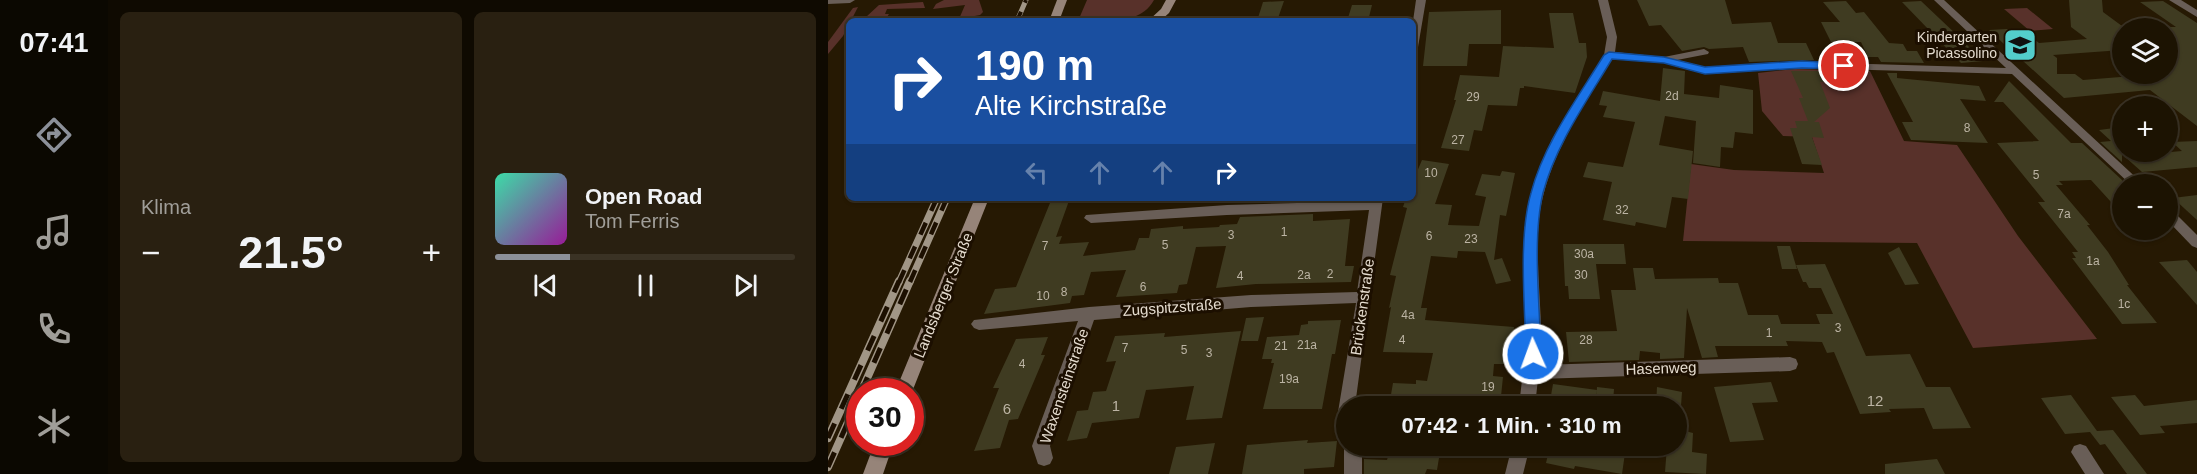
<!DOCTYPE html>
<html lang="de">
<meta charset="utf-8">
<style>
body{margin:0;font-family:Helvetica,sans-serif;background:#292011;color:#f1f3f6;height:100vh;display:flex;flex-direction:column;font-size:22px;white-space:nowrap}
*{box-sizing:border-box;margin:0}
p{font-size:20px;color:#a09e99}
.icon{flex:none;width:33px;height:33px;fill:none;stroke:currentColor;stroke-width:2;stroke-linecap:round;stroke-linejoin:round}
.map{position:relative;flex:1;overflow:hidden}
.drawer{display:flex;flex-direction:column;gap:12px;padding:12px;background:#0f0a01;width:720px}
.drawer>*{flex:none}
.banner{position:absolute;left:18px;top:18px;width:570px;height:183px;border-radius:9px;box-shadow:0 2px 4px #0004,0 0 0 2px #3a3224;background:#1a4fa0;color:#fff;overflow:hidden}
.buttons{position:absolute;left:1284px;top:18px;display:grid;gap:12px}
.buttons a{display:grid;place-items:center;width:66px;height:66px;border-radius:50%;background:#1c1302;box-shadow:0 2px 4px #0004,0 0 0 2px #3a3224;font-size:30px}
.speed{position:absolute;left:18px;top:378px;display:flex;gap:12px;font-size:30px;font-weight:700;text-align:center}
.speed>*{display:grid;place-content:center;width:78px;height:78px;border-radius:50%;background:#1c1302;box-shadow:0 2px 4px #0004,0 0 0 2px #3a3224;line-height:1}
.speed .limit{border:9px solid #d22;background:#fff;color:#111}
.pin{position:absolute;display:grid;place-items:center;width:51px;height:51px;color:#fff;margin:-26px;border:3px solid #fff;border-radius:50%;box-shadow:0 2px 6px #0007}
.me{position:absolute;width:66px;margin:-33px;rotate:358deg;stroke-linejoin:round;filter:drop-shadow(0 0 4px #0008)}
.turn{display:flex;align-items:center;gap:21px;height:126px;padding:0 30px;font-size:27px}
.turn .icon{width:78px;height:78px;stroke-width:2.5}
.turn b{display:block;font-size:42px;line-height:51px}
.lanes{display:flex;align-items:center;height:57px;padding:0 30px;background:#0003;justify-content:center;gap:30px;direction:ltr}
.lanes .off{opacity:.35}
.big{font-size:45px;font-weight:700;line-height:1.1}
.drawer .tile{flex:1;display:flex;flex-direction:column;justify-content:center;gap:9px;min-width:0;padding:0 21px;border-radius:9px;background:#292011}
.song{display:flex;align-items:center;gap:18px}
.cover{width:72px;height:72px;border-radius:9px;background:linear-gradient(135deg,hsl(160 70% 55%),hsl(300 70% 35%))}
.played{height:6px;border-radius:3px;background:linear-gradient(90deg,#8c9099 25%,#3a3224 25%)}
.keys{display:flex;justify-content:space-around;direction:ltr}
.heat{display:flex;justify-content:space-between;align-items:center;font-size:33px;direction:ltr}
.drawer .tiles{flex:1;display:grid;gap:12px;grid-template-columns:repeat(2,1fr)}
.trip{position:absolute;left:508px;top:396px;width:351px;height:60px;border-radius:30px;background:#1c1302;box-shadow:0 2px 4px #0004,0 0 0 2px #3a3224;font-weight:700;line-height:60px;text-align:center}
main{display:flex;flex:1;min-height:0}
.tab-bar{display:flex;flex-direction:column;width:108px;justify-content:space-around;align-items:center;background:#0b0801;color:#a09e99}
.tab-bar .icon{width:42px;height:42px}
.tab-bar .current{color:#8c9099}
.tab-bar b{font-size:27px;color:#f1f3f6}
.map>svg:first-child{display:block}
.green{fill:#58312a}
.building{fill:#3f3b21}
.lines{fill:none;stroke-linecap:round;stroke-linejoin:round}
.minor{fill:#695e57;fill-rule:evenodd}
.secondary{fill:#968479;fill-rule:evenodd}
.rail-far2-casing{stroke:#a19686;stroke-width:5}
.rail-far1-casing{stroke:#a19686;stroke-width:7}
.rail-casing{stroke:#a19686;stroke-width:8}
.rail-far2{stroke:#1c0f00;stroke-width:4;stroke-dasharray:10;stroke-linecap:butt}
.rail-far1{stroke:#1c0f00;stroke-width:4.5;stroke-dasharray:13;stroke-linecap:butt}
.rail{stroke:#1c0f00;stroke-width:5;stroke-dasharray:16;stroke-linecap:butt}
.route{fill:#1a73e8;stroke:#114b97;stroke-width:1.5}
.labels{text-anchor:middle;dominant-baseline:central;stroke-width:6;stroke-linejoin:round;paint-order:stroke}
.number-label{font-size:12px;fill:#bcb4a4}
.far-poi-label{font-size:14px;fill:#e5dccf;stroke:#1c0f00;text-anchor:end}
.street-label{font-size:15px;fill:#e5dccf;stroke:#1c0f00}
.near-number-label{font-size:15px;fill:#bcb4a4}
</style>
<main>
<nav class="tab-bar">
<b>07:41</b>
<svg class="icon current" aria-label="directions" viewBox="0 0 24 24"><path d="M12 3l9 9-9 9-9-9zM9 14v-3h6M13 9l2 2-2 2"/></svg>
<svg class="icon" aria-label="music" viewBox="0 0 24 24"><path d="M9 18V5l10-2v13"/><circle cx="6" cy="18" r="3"/><circle cx="16" cy="16" r="3"/></svg>
<svg class="icon" aria-label="phone" viewBox="0 0 24 24"><path d="M5 4h4l2 5-3 2q2 4 5 5l2-3 5 2v4C11 20 4 13 5 4z"/></svg>
<svg class="icon" aria-label="climate" viewBox="0 0 24 24"><path d="M12 3v18M4 7l16 10M4 17L20 7"/></svg>
</nav>
<section class="drawer">
<div class="tiles">
<div class="tile"><p>Klima</p>
<div class="heat"><a>−</a><b class="big">21.5°</b><a>+</a></div>
</div>
<div class="tile">
<div class="song"><i class="cover"></i><div><b>Open Road</b><p>Tom Ferris</p></div></div>
<div class="played"></div>
<div class="keys"><svg class="icon" aria-label="previous" viewBox="0 0 24 24"><path d="M18 5L8 12l10 7zM5 5v14"/></svg><svg class="icon" aria-label="pause" viewBox="0 0 24 24"><path d="M8 5v14M16 5v14"/></svg><svg class="icon" aria-label="next" viewBox="0 0 24 24"><path d="M6 5l10 7-10 7zM19 5v14"/></svg></div>
</div>
</div>
</section>
<div class="map">
<svg width="1369" height="474" viewBox="0 0 1369 474">
<rect width="100%" height="100%" fill="#261903"/>
<!-- green -->
<g class="green">
<path d="M116 0H151L155 12 152 15 131 19 137 5 105 9 108 4Z"/>
<path d="M259 0H326C312 26 275 21 250 21Z"/>
<path d="M95 2 97 8 59 9 57 14H61L59 17 40 19 41 17H38L51 5Z"/>
<path d="M30 7 15 36 0 54V42L25 8Z"/>
<path d="M1199 8 1225 29 1202 31 1176 9Z"/>
<path d="M967 69 1042 71 1076 141 1129 145 1190 236 1269 339 1145 348 1089 243 855 241 863 164 906 170 996 173 984 137 955 136 934 111 930 73Z"/>
</g>
<!-- building -->
<g class="building">
<path d="M809 0H897L904 24 943 22 950 43H978L986 60 921 62 915 47 881 49 876 47 854 51 833 25 821 26Z"/>
<path d="M1241 0H1274L1275 12 1294 26V50L1225 55 1229 58V74H1247L1255 80 1305 76 1302 74H1340V27H1348L1312 2 1335 1 1369 23V126L1322 90 1236 98 1195 61 1199 57 1191 58 1161 30 1179 29 1193 40 1206 39 1211 43 1259 39 1243 27Z"/>
<path d="M456 1 449 21H429L435 2Z"/>
<path d="M1018 1 1028 13 1036 12 1061 43 1075 44 1079 51H1089L1096 63 1053 62 1050 57H1040L1033 42H1003L993 22H1012L995 2Z"/>
<path d="M1093 1 1131 37 1155 61 1133 63 1074 2Z"/>
<path d="M524 5H544L540 21H519Z"/>
<path d="M673 10V44H641L639 66H595L601 12Z"/>
<path d="M721 13H745L751 43H758L759 57 747 93 696 86V88H692L689 106 660 105 654 131 646 130 641 151 613 148 628 100H626L632 75 671 77 675 46 726 48Z"/>
<path d="M835 68 857 71 856 94 891 98 892 85 925 90V134L907 132 905 148 893 147 892 167 865 163 868 121 837 116 831 145 865 151 860 199 844 197 838 228 808 222 807 226 775 220 784 182 755 177 760 162 795 167 807 122 775 117 779 106 771 105 775 91 832 101Z"/>
<path d="M963 71H991L996 82H992L1002 108 986 122H991L996 138 984 137 994 165 974 164 962 128H969L967 121H980L971 98H975Z"/>
<path d="M1059 73H1069V78L1151 86 1158 101 1132 99 1160 143 1083 140 1074 122H1085Z"/>
<path d="M1181 81 1243 143H1254L1294 180V214L1263 180 1231 181 1235 185H1228L1262 225H1259L1280 252 1301 285H1299L1329 323 1294 324 1244 258H1248L1244 252H1250L1210 202H1217L1169 143 1211 141 1175 102H1166Z"/>
<path d="M1294 127V162L1272 142 1283 141 1271 130Z"/>
<path d="M1369 141V167L1314 172 1296 156 1354 151 1344 142Z"/>
<path d="M594 160 621 164 607 204 624 205 620 225 651 226 658 197 647 195 654 174 672 176 674 171 687 173 678 216 672 215 666 260 674 258 683 281 668 284 657 252 630 251 629 258 603 256 593 308H599L597 320 686 327 683 357H677L676 364H666L665 376 675 377 672 406H561L565 383 588 384V380L599 381 605 353 555 352 563 307 561 308 568 276 562 275 579 208 575 207 578 198H585V181Z"/>
<path d="M1369 195V220L1345 198Z"/>
<path d="M224 198H242L228 237 234 236 231 244 261 242 255 256 307 250 311 238H321L323 229 355 226V229L391 227 392 225 409 224 412 217 485 214V221L522 219 517 266H526L523 282 428 284 388 288 398 246 368 247 359 284 351 285 349 293 288 297 298 270 263 272 256 295 244 296 242 303 156 314 167 289 188 287Z"/>
<path d="M418 198H485V200L416 202Z"/>
<path d="M735 244H796L798 264H768L772 299H741L740 286H737Z"/>
<path d="M949 246H962L969 269H954Z"/>
<path d="M1071 247 1091 284 1077 285 1060 253Z"/>
<path d="M1359 260 1369 272V305L1331 262Z"/>
<path d="M997 264 1038 356 1082 354 1098 387H1122L1143 428 1105 429 1096 408 1061 409 1063 412 1032 414 1006 352 999 353 994 342 958 341 960 346H887L890 357 874 358 859 308 856 358 832 359V353L812 351 811 360 741 362 738 332 789 331 783 290H808L805 268H825L827 279 890 278 891 283H910L920 315H950L953 324H992L988 314H1005L993 288H981L978 282H975L968 265Z"/>
<path d="M436 317 430 341H413L418 318Z"/>
<path d="M513 320 507 354H504L494 409H435L446 363H443L444 359H434L439 337 471 335 473 325 480 324V321Z"/>
<path d="M413 331 394 418 358 420 366 386 318 390 311 418 264 423 259 438 239 441 249 411 260 410 265 392 278 391 288 361 278 362 287 336 337 333 336 337Z"/>
<path d="M220 337 213 355H217L190 419 181 420 172 448 146 451 171 388H165L188 339Z"/>
<path d="M943 382 950 402 924 403 936 440 902 442 886 387Z"/>
<path d="M725 384 769 390 768 404H742L722 401Z"/>
<path d="M769 387 786 389 785 403 768 401Z"/>
<path d="M829 387 854 392 853 406H828Z"/>
<path d="M1243 395 1269 431 1285 430 1319 474H1299L1277 444 1272 445 1262 432 1237 434 1213 398Z"/>
<path d="M1307 395 1316 406 1369 400V423L1332 426 1337 433 1312 435 1283 397Z"/>
<path d="M849 429 865 433 864 452 879 454 878 474 837 472 839 446H849Z"/>
<path d="M480 440 479 443 509 441 506 467 476 469V474H414L419 445Z"/>
<path d="M387 443 380 474H341L348 447Z"/>
<path d="M563 446H613L609 470 599 469 597 474H536V459L559 460Z"/>
<path d="M722 446H798L794 474 747 466 746 469 718 463Z"/>
<path d="M1109 459 1117 474H1057V464Z"/>
</g>
<g class="lines">
<!-- minor -->
<g class="minor">
<path d="M0 0H27L22 3 0 4Z"/>
<path d="M588 0H598L590 47 585 50V21Z"/>
<path d="M770 0H780L789 37 787 52 836 57 876 49 881 52 880 54 849 60 877 68 974 62 1178 68 1106 0H1116L1315 184H1302L1184 74 974 68 877 74 836 63 784 58C752 112 712 168 710 233 708 277 716 321 712 365L962 357 968 359 970 364 968 369 962 371 710 379 707 406H691L697 354 696 231 703 193 724 139 776 55 779 37Z"/>
<path d="M1341 0H1353L1369 10V17Z"/>
<path d="M543 198H555L527 406H519V422L513 420 510 412 528 303 423 307 266 320 222 446 225 458 222 464 216 466 210 464 204 446 250 321 151 330 146 328 143 324 146 320 261 307 423 295 529 292 541 210 399 215 263 223 256 218 258 215 399 205 542 201Z"/>
<path d="M1340 209 1345 211 1369 235V248L1364 246 1340 221Z"/>
<path d="M519 440V446H534V474H516V446Z"/>
<path d="M1252 444 1258 446 1276 474H1257L1243 452 1246 446Z"/>
<path d="M684 446H702L695 474H677Z"/>
</g>
<!-- secondary -->
<g class="secondary">
<path d="M229 0H239L231 21H221Z"/>
<path d="M338 0H348L341 13 332 21H320L333 9Z"/>
<path d="M147 198H161L82 397V392H67Z"/>
<path d="M47 442H66L55 474H35Z"/>
</g>
<!-- rail-far2 casing -->
<g class="rail-far2-casing">
<path id="rail-far2" d="M189 21 198 0"/>
</g>
<!-- rail-far1 casing -->
<g class="rail-far1-casing">
<g id="rail-far1">
<path d="M71 282 109 198"/>
<path d="M82 282 119 198"/>
</g>
</g>
<!-- rail casing -->
<g class="rail-casing">
<g id="rail">
<path d="M33 392 82 281"/>
<path d="M0 438 71 281"/>
<path d="M0 467 32 395"/>
</g>
</g>
<!-- rail-far2 -->
<use href="#rail-far2" class="rail-far2"/>
<!-- rail-far1 -->
<use href="#rail-far1" class="rail-far1"/>
<!-- rail -->
<use href="#rail" class="rail"/>
</g>
<!-- route -->
<path class="route" d="M781 52 836 57 877 67 974 61 1016 63 1022 66 1016 69 974 68 877 74 836 63 784 59C759 101 728 144 715 193 704 238 712 307 713 354L711 359 705 361 700 359 698 354C697 307 690 237 703 193 716 143 749 99 776 55Z"/>
<!-- icons -->
<defs>
<g id="school-square" transform="scale(1.725)"><rect x="-9" y="-9" width="18" height="18" rx="4" fill="#53cdcb" stroke="#1c0f00"/><path d="M0-5L7-2L0 1L-7-2ZM-4 1L0 2.5L4 1V4Q0 6-4 4Z" fill="#111"/></g>
</defs>
<g fill-rule="evenodd">
<use href="#school-square" x="1192" y="45"/>
</g>
<g class="labels">
<!-- number labels -->
<g class="number-label">
<text x="844" y="96">2d</text>
<text x="645" y="97">29</text>
<text x="1139" y="128">8</text>
<text x="630" y="140">27</text>
<text x="603" y="173">10</text>
<text x="1208" y="175">5</text>
<text x="794" y="210">32</text>
<text x="1236" y="214">7a</text>
<text x="456" y="232">1</text>
<text x="403" y="235">3</text>
<text x="601" y="236">6</text>
<text x="643" y="239">23</text>
<text x="337" y="245">5</text>
<text x="217" y="246">7</text>
<text x="756" y="254">30a</text>
<text x="1265" y="261">1a</text>
<text x="502" y="274">2</text>
<text x="476" y="275">2a</text>
<text x="753" y="275">30</text>
<text x="412" y="276">4</text>
<text x="315" y="287">6</text>
<text x="236" y="292">8</text>
<text x="215" y="296">10</text>
<text x="1296" y="304">1c</text>
<text x="580" y="315">4a</text>
<text x="1010" y="328">3</text>
<text x="941" y="333">1</text>
<text x="574" y="340">4</text>
<text x="758" y="340">28</text>
<text x="479" y="345">21a</text>
<text x="453" y="346">21</text>
<text x="297" y="348">7</text>
<text x="356" y="350">5</text>
<text x="381" y="353">3</text>
<text x="194" y="364">4</text>
<text x="461" y="379">19a</text>
<text x="660" y="387">19</text>
</g>
<!-- far-poi labels -->
<g class="far-poi-label">
<text x="1169" y="37">Kindergarten<tspan x="1169" dy="16">Picassolino</tspan></text>
</g>
<!-- street labels -->
<g class="street-label">
<text transform="translate(115 295) rotate(-68)">Landsberger Straße</text>
<text transform="translate(344 307) rotate(-4)">Zugspitzstraße</text>
<text transform="translate(534 307) rotate(-82)">Brückenstraße</text>
<text transform="translate(833 368) rotate(-2)">Hasenweg</text>
<text transform="translate(236 386) rotate(-71)">Waxensteinstraße</text>
</g>
<!-- near-number labels -->
<g class="near-number-label">
<text x="1047" y="400">12</text>
<text x="288" y="405">1</text>
<text x="179" y="408">6</text>
</g>
</g>
</svg>
<div class="buttons">
<a><svg class="icon" aria-label="layers" viewBox="0 0 24 24"><path d="M12 4l9 5-9 5-9-5zM3 14l9 5 9-5"/></svg></a>
<a>+</a>
<a>−</a>
</div>
<div class="speed"><div class="limit">30</div></div>
<div class="pin" style="left:1016px;top:66px;background:#d93025"><svg class="icon" aria-label="arrive" viewBox="0 0 24 24"><path d="M6 21V4h12l-3 4 3 4H6"/></svg></div>
<svg class="me" style="left:705px;top:354px" viewBox="-20 -20 40 40"><circle r="17" fill="#1a73e8" stroke="#fff" stroke-width="3"/><path d="M0-11L8 9 0 5-8 9z" fill="#fff"/></svg>
<div class="trip">07:42 · 1 Min. · 310 m</div>
<div class="banner">
<div class="turn"><svg class="icon" aria-label="right" viewBox="0 0 24 24"><path d="M7 20v-9h11M14 6l5 5-5 5"/></svg><div><b>190 m</b>Alte Kirchstraße</div></div>
<div class="lanes"><svg class="icon off" aria-label="left" viewBox="0 0 24 24"><path d="M17 20v-9H6M10 6l-5 5 5 5"/></svg><svg class="icon off" aria-label="ahead" viewBox="0 0 24 24"><path d="M12 20V5M6 11l6-6 6 6"/></svg><svg class="icon off" aria-label="ahead" viewBox="0 0 24 24"><path d="M12 20V5M6 11l6-6 6 6"/></svg><svg class="icon" aria-label="right" viewBox="0 0 24 24"><path d="M7 20v-9h11M14 6l5 5-5 5"/></svg></div>
</div>
</div>
</main>
